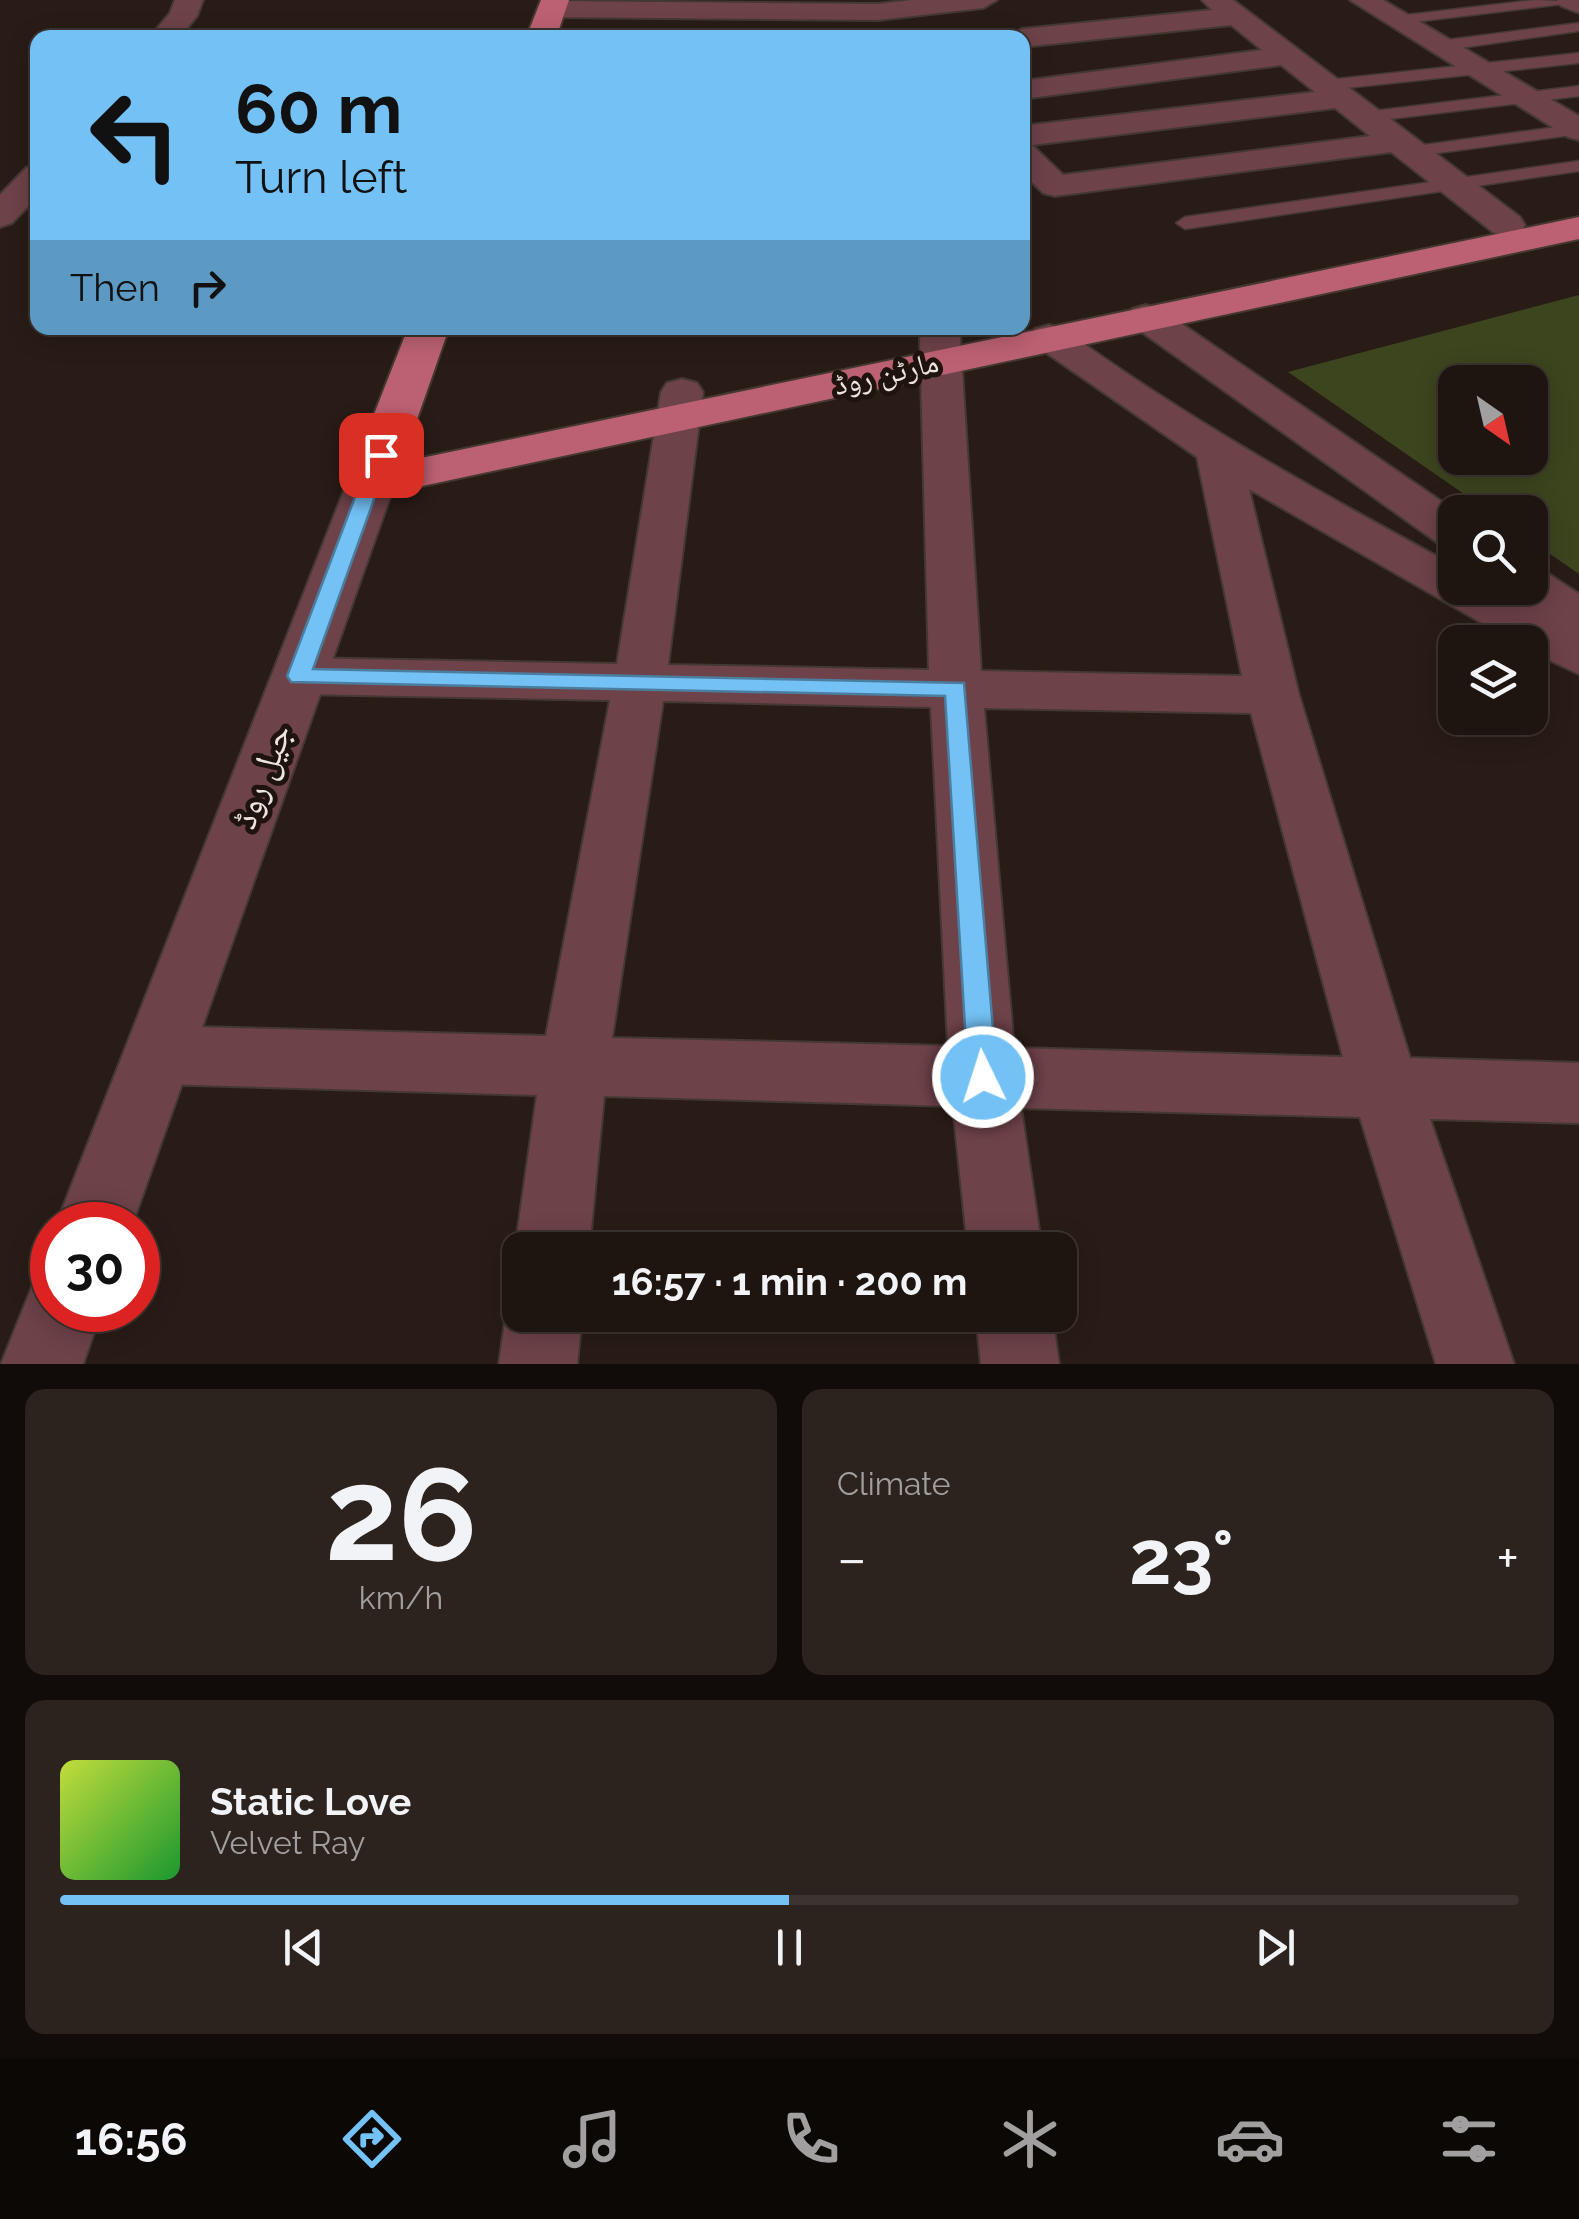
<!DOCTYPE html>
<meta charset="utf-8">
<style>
body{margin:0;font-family:Raleway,"Noto Naskh Arabic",sans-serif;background:#2c221e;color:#f1f3f6;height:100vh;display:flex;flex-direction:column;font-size:38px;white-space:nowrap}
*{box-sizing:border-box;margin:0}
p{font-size:32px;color:#a19f9f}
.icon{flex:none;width:55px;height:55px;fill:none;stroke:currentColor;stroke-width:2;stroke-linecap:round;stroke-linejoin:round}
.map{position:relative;height:1364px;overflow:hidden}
.panel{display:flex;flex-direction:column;gap:25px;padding:25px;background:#110c09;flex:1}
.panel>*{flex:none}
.banner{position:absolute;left:30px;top:30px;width:1000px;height:305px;border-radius:20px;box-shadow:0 5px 25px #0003,0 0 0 2px #3c3430;background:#73c1f5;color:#111;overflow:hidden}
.needle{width:65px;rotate:146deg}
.controls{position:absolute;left:1438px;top:365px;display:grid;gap:20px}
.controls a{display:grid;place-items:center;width:110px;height:110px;border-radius:20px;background:#1f1510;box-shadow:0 5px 25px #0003,0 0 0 2px #3c3430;font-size:50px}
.speed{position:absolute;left:30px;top:1202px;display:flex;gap:20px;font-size:50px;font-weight:700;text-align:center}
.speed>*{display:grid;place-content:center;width:130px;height:130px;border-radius:50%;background:#1f1510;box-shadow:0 5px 25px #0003,0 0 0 2px #3c3430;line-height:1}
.speed .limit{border:15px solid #d22;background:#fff;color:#111}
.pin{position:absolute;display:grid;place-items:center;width:85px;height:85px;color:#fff;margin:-42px;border-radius:20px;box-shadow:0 5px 15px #0006}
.me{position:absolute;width:110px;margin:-55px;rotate:356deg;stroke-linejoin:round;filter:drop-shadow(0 0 8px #0008)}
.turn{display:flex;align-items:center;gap:35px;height:210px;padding:0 40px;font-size:45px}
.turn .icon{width:130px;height:130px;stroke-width:2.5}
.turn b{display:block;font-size:70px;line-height:85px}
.then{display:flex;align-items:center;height:95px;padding:0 40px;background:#0003;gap:20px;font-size:38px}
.big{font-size:75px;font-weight:700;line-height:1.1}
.panel .card{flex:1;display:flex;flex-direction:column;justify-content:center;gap:15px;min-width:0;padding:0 35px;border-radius:20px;background:#2c221e}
.panel .dial{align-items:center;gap:0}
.dial b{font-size:130px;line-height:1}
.song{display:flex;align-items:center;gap:30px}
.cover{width:120px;height:120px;border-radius:15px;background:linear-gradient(135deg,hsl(70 70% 55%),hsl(130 70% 35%))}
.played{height:10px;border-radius:5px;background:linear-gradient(90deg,#73c1f5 50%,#3c3430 50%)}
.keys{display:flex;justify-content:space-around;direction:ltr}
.heat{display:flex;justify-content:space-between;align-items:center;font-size:55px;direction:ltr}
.panel .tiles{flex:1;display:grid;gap:25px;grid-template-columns:1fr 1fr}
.card:last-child{grid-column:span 2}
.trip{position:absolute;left:502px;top:1232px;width:575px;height:100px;border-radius:20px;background:#1f1510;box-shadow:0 5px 25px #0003,0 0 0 2px #3c3430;font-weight:700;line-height:100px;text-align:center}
.tab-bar{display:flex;height:160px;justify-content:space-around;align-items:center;background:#0c0806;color:#a19f9f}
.tab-bar .icon{width:70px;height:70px}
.tab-bar .active{color:#73c1f5}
.tab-bar b{font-size:45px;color:#f1f3f6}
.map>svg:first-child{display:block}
.green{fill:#3d451f;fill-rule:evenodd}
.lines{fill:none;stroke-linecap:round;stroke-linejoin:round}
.service-casing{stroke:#443832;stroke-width:3}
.minor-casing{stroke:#443832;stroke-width:4}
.tertiary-casing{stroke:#443832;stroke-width:4}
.primary-casing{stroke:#443832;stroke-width:4}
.service{fill:#6e4249;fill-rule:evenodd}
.minor{fill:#6e4249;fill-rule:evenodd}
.tertiary{fill:#6e4249;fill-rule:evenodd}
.primary{fill:#bc6173;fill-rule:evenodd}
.route{fill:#73c1f5;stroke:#4b7d9f;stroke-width:2.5}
.labels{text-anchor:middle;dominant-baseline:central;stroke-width:10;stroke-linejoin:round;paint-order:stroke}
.far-street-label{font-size:30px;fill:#ede4e0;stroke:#1f130d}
.street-label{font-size:35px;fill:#ede4e0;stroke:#1f130d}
</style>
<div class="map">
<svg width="1579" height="1364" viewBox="0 0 1579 1364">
<rect width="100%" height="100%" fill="#291c16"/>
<!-- green -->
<path class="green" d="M1579 295V574L1530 540V512H1490L1288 372ZM1455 382H1530V458H1455Z"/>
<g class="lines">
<!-- service casing -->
<g class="service-casing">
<g id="service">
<path d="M1535 0 1579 2 1397 24 1390 20 1397 16Z"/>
<path d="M1579 23V31L1439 51 1431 46 1439 41Z"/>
<path d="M1579 53V63L1327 90 1319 85 1327 80Z"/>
<path d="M1579 86V96L1365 122 1357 117 1365 112Z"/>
<path d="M1579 124V134L1408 157 1399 152 1408 147Z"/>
<path d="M1579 161V171L1185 229 1176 223 1185 217Z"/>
</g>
</g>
<!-- minor casing -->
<g class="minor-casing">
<g id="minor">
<path d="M175 0H203L197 16 179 38H149L170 13Z"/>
<path d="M911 0H997L983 8 878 20 554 17 540 9 554 1 878 4Z"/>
<path d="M1202 0H1233L1520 217 1525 225 1520 233 1507 236 1494 233 1391 152 1055 196 1043 193 1022 172V126L1315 92 1281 65 1022 99V81L1262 50 1231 25 1022 47V38H1008L1022 29 1212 10ZM1335 108 1370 136 1063 175 1032 145Z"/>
<path d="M1350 0H1383L1579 116V140L1568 137Z"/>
<path d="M38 165V196L12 223 0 227V195L26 168Z"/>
<path d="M1146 305 1160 309 1457 512 1455 548 1438 543 1132 325 1127 317 1132 309Z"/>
<path d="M1049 325 1063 329C1187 419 1320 493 1455 566V588H1493L1531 608 1508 588H1530V568L1547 573 1579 594V674L1530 651V642H1515L1249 489 1299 695 1410 1058 1579 1063V1123L1430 1119 1514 1364H1436L1360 1117 1021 1108 1042 1250H968L953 1106 604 1096 589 1250H520V1261L515 1250 537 1095 157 1084 134 1076 124 1055 134 1034 157 1026 546 1036 610 700 299 694 281 689 273 676 281 663 299 658 617 664 661 392 667 383 682 379 697 383 703 392 668 665 929 670 920 338 926 330H954L960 338 981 671 1242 676 1197 457 1035 345 1029 337 1035 329ZM663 701 931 707 948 1046 612 1038ZM984 708 1251 713 1343 1057 1014 1048Z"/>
<path d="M520 1287V1315H582L577 1364H499L506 1315Z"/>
<path d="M976 1315H1052L1059 1364H981Z"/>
</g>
</g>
<!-- tertiary casing -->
<g class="tertiary-casing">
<g id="tertiary">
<path d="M1557 0H1579V13L1561 6Z"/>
<path d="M371 469 388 473 395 483 132 1225H56L347 483 354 473Z"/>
<path d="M52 1274V1310H102L83 1364H1L34 1282Z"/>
</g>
</g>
<!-- primary casing -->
<g class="primary-casing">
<g id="primary">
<path d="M541 0H569L556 38H526Z"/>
<path d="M1579 217V239L371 497 354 493 347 483 408 328H449L402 462Z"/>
</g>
</g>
<!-- service -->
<use href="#service" class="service"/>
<!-- minor -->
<use href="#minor" class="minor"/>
<!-- tertiary -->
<use href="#tertiary" class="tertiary"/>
<!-- primary -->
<use href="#primary" class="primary"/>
</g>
<!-- route -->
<path class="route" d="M381 449 390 455 313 669 964 683 997 1077 993 1086 983 1090 972 1086 968 1077 945 696 291 682 287 676 371 455Z"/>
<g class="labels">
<!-- far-street labels -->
<g class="far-street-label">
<text transform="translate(886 373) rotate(-13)">مارٹن روڈ</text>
</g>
<!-- street labels -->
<g class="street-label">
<text transform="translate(261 776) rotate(-69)">جیل روڈ</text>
</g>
</g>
</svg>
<div class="controls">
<a><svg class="needle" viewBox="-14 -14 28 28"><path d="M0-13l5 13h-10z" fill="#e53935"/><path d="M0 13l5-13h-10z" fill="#a19f9f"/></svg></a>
<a><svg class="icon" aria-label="search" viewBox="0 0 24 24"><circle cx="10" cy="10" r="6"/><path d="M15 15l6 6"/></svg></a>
<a><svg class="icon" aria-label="layers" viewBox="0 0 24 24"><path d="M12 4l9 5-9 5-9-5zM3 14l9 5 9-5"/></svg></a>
</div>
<div class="speed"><div class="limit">30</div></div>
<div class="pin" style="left:381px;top:455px;background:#d93025"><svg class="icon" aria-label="arrive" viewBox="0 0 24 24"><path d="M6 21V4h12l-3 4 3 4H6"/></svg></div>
<svg class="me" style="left:983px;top:1077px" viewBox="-20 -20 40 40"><circle r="17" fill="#73c1f5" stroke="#fff" stroke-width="3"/><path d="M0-11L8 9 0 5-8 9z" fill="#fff"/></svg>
<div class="trip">16:57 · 1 min · 200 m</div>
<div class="banner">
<div class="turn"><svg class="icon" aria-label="left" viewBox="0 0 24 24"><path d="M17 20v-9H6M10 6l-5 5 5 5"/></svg><div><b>60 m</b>Turn left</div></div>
<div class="then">Then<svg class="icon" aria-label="right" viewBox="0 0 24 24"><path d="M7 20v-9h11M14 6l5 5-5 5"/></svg></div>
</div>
</div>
<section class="panel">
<div class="tiles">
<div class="card dial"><b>26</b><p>km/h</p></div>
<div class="card"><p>Climate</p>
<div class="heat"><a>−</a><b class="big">23°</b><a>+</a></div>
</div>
<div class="card">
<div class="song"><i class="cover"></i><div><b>Static Love</b><p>Velvet Ray</p></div></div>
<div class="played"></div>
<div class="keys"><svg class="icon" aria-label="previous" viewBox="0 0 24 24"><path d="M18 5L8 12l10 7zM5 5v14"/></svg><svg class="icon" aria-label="pause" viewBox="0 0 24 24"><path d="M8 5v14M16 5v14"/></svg><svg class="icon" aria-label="next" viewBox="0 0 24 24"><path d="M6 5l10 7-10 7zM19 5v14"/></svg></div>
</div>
</div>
</section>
<nav class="tab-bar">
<b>16:56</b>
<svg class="icon active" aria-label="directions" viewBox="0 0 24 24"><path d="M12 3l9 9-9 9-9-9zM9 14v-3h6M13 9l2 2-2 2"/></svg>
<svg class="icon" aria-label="music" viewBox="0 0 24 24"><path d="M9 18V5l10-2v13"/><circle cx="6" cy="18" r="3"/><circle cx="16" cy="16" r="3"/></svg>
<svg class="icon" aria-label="phone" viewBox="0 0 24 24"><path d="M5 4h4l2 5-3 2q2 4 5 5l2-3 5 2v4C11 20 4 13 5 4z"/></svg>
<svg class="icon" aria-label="climate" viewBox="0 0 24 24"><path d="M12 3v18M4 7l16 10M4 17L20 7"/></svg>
<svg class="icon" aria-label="car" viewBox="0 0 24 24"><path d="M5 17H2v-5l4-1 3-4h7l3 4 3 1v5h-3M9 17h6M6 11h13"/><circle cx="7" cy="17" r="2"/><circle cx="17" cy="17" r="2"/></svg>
<svg class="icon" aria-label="filters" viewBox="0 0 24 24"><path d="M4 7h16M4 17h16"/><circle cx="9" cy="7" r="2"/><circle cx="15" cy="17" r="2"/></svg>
</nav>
